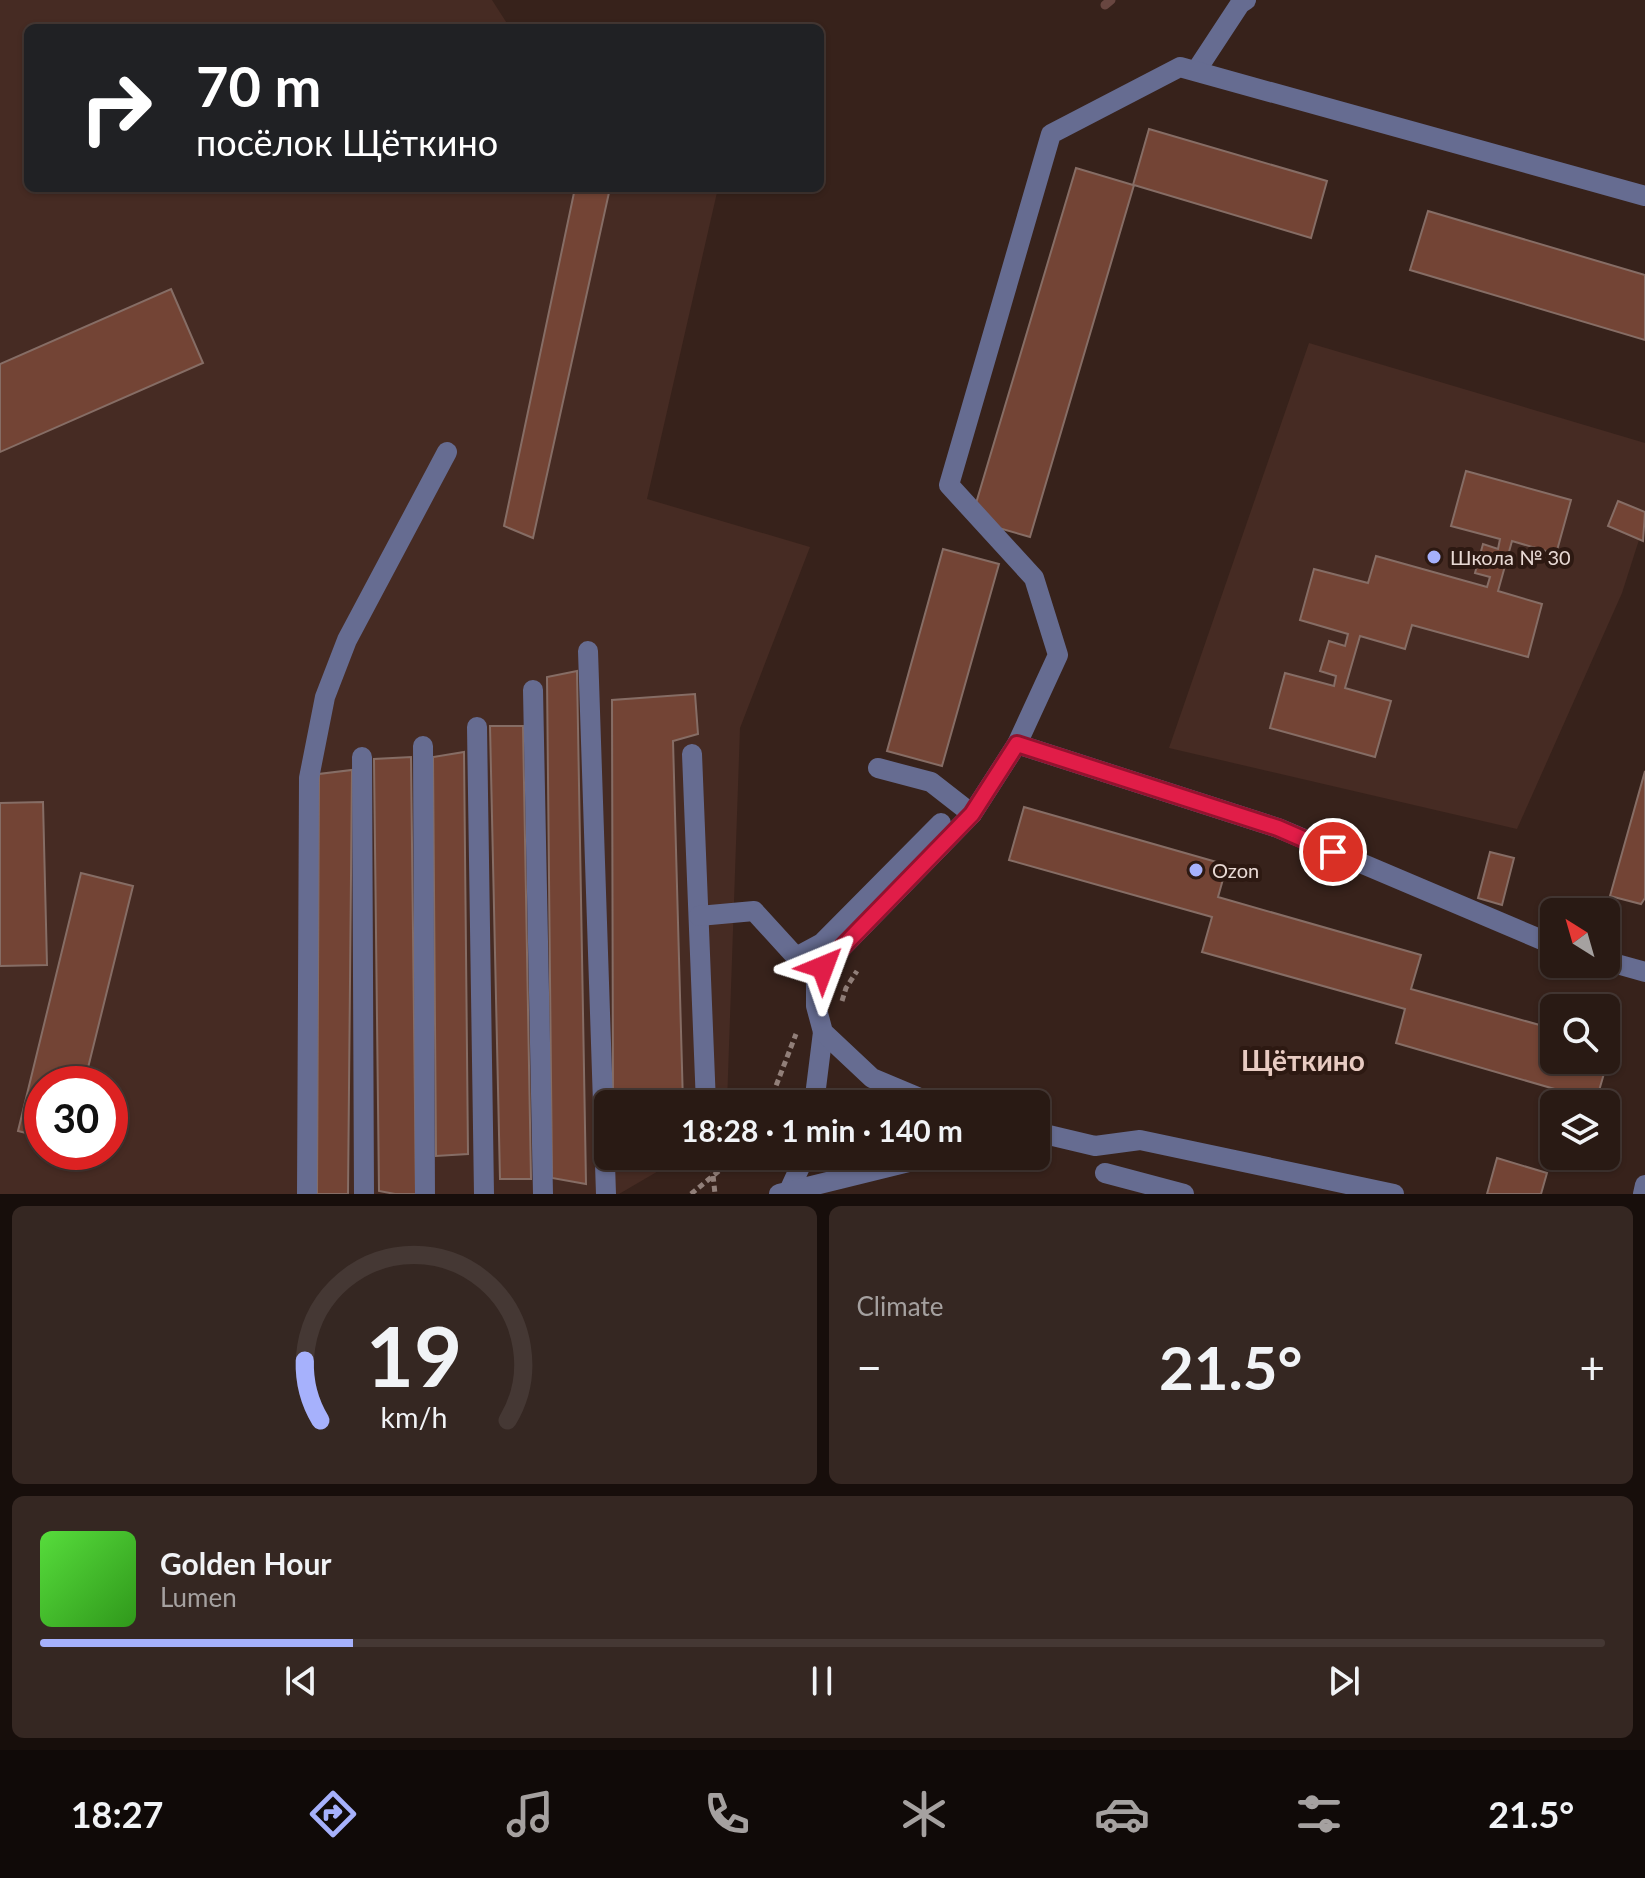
<!DOCTYPE html>
<meta charset="utf-8">
<style>
body{margin:0;font-family:Lato,sans-serif;background:#352722;color:#f1f3f6;height:100vh;display:flex;flex-direction:column;font-size:30px;white-space:nowrap}
*{box-sizing:border-box;margin:0}
p{font-size:26px;color:#a5a1a0}
.icon{flex:none;width:44px;height:44px;fill:none;stroke:currentColor;stroke-width:2;stroke-linecap:round;stroke-linejoin:round}
.map{position:relative;height:1194px;overflow:hidden}
.sheet{display:flex;flex-direction:column;gap:12px;padding:12px;background:#170e0b;flex:1}
.sheet>*{flex:none}
.banner{position:absolute;left:24px;top:24px;width:800px;height:168px;border-radius:12px;box-shadow:0 2px 6px #0004,0 0 0 2px #453834;background:#202124;color:#fff;overflow:hidden}
.needle{width:52px;rotate:323deg}
.controls{position:absolute;left:1540px;top:898px;display:grid;gap:16px}
.controls a{display:grid;place-items:center;width:80px;height:80px;border-radius:12px;background:#291a14;box-shadow:0 2px 6px #0004,0 0 0 2px #453834;font-size:40px}
.speed{position:absolute;left:24px;top:1066px;display:flex;gap:16px;font-size:40px;font-weight:700;text-align:center}
.speed>*{display:grid;place-content:center;width:104px;height:104px;border-radius:50%;background:#291a14;box-shadow:0 2px 6px #0004,0 0 0 2px #453834;line-height:1}
.speed .limit{border:12px solid #d22;background:#fff;color:#111}
.pin{position:absolute;display:grid;place-items:center;width:68px;height:68px;color:#fff;margin:-34px;border:4px solid #fff;border-radius:50%;box-shadow:0 2px 8px #0007}
.me{position:absolute;width:88px;margin:-44px;rotate:44deg;stroke-linejoin:round;filter:drop-shadow(0 0 6px #0008)}
.turn{display:flex;align-items:center;gap:28px;height:168px;padding:0 40px;font-size:36px}
.turn .icon{width:104px;height:104px;stroke-width:2.5}
.turn b{display:block;font-size:56px;line-height:68px}
.big{font-size:60px;font-weight:700;line-height:1.1}
.sheet .tile{flex:1;display:flex;flex-direction:column;justify-content:center;gap:12px;min-width:0;padding:0 28px;border-radius:12px;background:#352722}
.sheet .dial{align-items:center;gap:0}
.dial svg{height:208px;overflow:visible;fill:none;stroke:#453834;stroke-width:7;stroke-linecap:round;text-anchor:middle}
.dial text{fill:#f1f3f6;stroke:none}
.song{display:flex;align-items:center;gap:24px}
.cover{width:96px;height:96px;border-radius:12px;background:linear-gradient(135deg,hsl(110 70% 55%),hsl(110 70% 35%))}
.played{height:8px;border-radius:4px;background:linear-gradient(90deg,#a6b1fc 20%,#453834 20%)}
.keys{display:flex;justify-content:space-around;direction:ltr}
.heat{display:flex;justify-content:space-between;align-items:center;font-size:44px;direction:ltr}
.sheet .tiles{flex:1;display:grid;gap:12px;grid-template-columns:1fr 1fr}
.tile:last-child{grid-column:span 2}
.trip{position:absolute;left:594px;top:1090px;width:456px;height:80px;border-radius:12px;background:#291a14;box-shadow:0 2px 6px #0004,0 0 0 2px #453834;font-weight:700;line-height:80px;text-align:center}
.tab-bar{display:flex;height:128px;justify-content:space-around;align-items:center;background:#100a08;color:#a5a1a0}
.tab-bar .icon{width:56px;height:56px}
.tab-bar .selected{color:#a6b1fc}
.tab-bar b{font-size:36px;color:#f1f3f6}
.map>svg:first-child{display:block}
.built{fill:#462b23;fill-rule:evenodd}
.lines{fill:none;stroke-linecap:round;stroke-linejoin:round}
.stream{stroke:#684640;stroke-width:9}
.building{fill:#734435;stroke:#866d65;stroke-width:2}
.path{stroke:#917f79;stroke-width:5;stroke-dasharray:6 4;stroke-linecap:butt}
.minor{stroke:#666c91;stroke-width:20}
.route-casing{stroke:#92132f;stroke-width:20}
.route{stroke:#e11d48;stroke-width:14}
.poi-dot{fill:#a6b1fc;stroke:#2d1912;stroke-width:3}
.labels{text-anchor:middle;dominant-baseline:central;stroke-width:8;stroke-linejoin:round;paint-order:stroke}
.poi-label{font-size:20px;fill:#e8d9d4;stroke:#2d1912;text-anchor:start}
.district-label{font-size:28px;font-weight:bold;fill:#e8cbc2;stroke:#2d1912}
</style>
<div class="map">
<svg width="1645" height="1194" viewBox="0 0 1645 1194">
<rect width="100%" height="100%" fill="#37221b"/>
<!-- built -->
<g class="built">
<path d="M0 0H492L510 28H28V188H718L647 499 810 547 740 728 727 1104H608V1156H684L619 1194H0ZM42 1084H110V1152H42Z"/>
<path d="M1309 343 1645 443V521L1622 593 1517 829 1169 748Z"/>
</g>
<g class="lines">
<!-- stream -->
<path class="stream" d="M1105 5 1111 0"/>
</g>
<!-- building -->
<g class="building">
<path d="M1149 129 1327 181 1311 238 1134 185 1030 537 971 520 1076 168 1133 185Z"/>
<path d="M575 188H610L533 538 504 526Z"/>
<path d="M1428 211 1645 275V340L1410 270Z"/>
<path d="M171 289 203 363 0 452V364Z"/>
<path d="M1466 471 1571 500 1556 554 1512 541 1498 591 1542 604 1528 657 1412 625 1405 649 1360 636 1345 688 1391 701 1375 757 1270 728 1285 673 1334 686 1336 676 1320 671 1329 641 1345 646 1348 634 1300 620 1314 569 1368 583 1376 556 1487 587 1490 577 1475 573 1483 544 1498 549 1500 539 1451 526Z"/>
<path d="M1618 501 1645 512 1643 541 1608 526Z"/>
<path d="M943 549 999 564 942 766 887 751Z"/>
<path d="M577 671 586 1184 552 1178 547 677Z"/>
<path d="M695 694 698 734 673 741 683 1104H613L612 700Z"/>
<path d="M490 726H523L531 1179H500Z"/>
<path d="M464 752 468 1154 436 1156 433 757Z"/>
<path d="M411 757 416 1194H395L379 1191 374 759Z"/>
<path d="M352 770 348 1194H317L319 774Z"/>
<path d="M1645 771V898L1641 904 1610 896Z"/>
<path d="M43 802 47 965 0 966V803Z"/>
<path d="M1024 807 1227 865 1218 897 1421 955 1411 989 1554 1029V1060H1606V1044L1612 1046 1596 1101 1396 1043 1405 1009 1202 952 1212 917 1009 860Z"/>
<path d="M1490 852 1514 858 1502 905 1478 898Z"/>
<path d="M81 873 133 886 84 1084H42V1137L18 1131Z"/>
<path d="M614 1156H650L647 1167Z"/>
<path d="M1497 1158 1547 1173 1541 1194H1487Z"/>
</g>
<g class="lines">
<!-- path -->
<g class="path">
<path d="M842 1001 846 988 857 971"/>
<path d="M957 1094 992 1104"/>
<path d="M769 1104 796 1034"/>
<path d="M711 1156 715 1194"/>
<path d="M691 1194 737 1156"/>
</g>
<!-- minor -->
<g class="minor">
<path d="M1196 71 1240 4 1246 0"/>
<path d="M588 651 606 1194"/>
<path d="M533 690 543 1194"/>
<path d="M477 727 484 1194"/>
<path d="M1017 744 1058 655 1034 578 949 485 1051 134 1180 67 1645 196"/>
<path d="M423 746 425 1194"/>
<path d="M692 754 706 1104"/>
<path d="M362 757 364 1194"/>
<path d="M878 768 931 782 972 814"/>
<path d="M699 916 754 911 796 957 808 961"/>
<path d="M796 957 822 943 941 823"/>
<path d="M1606 961 1645 972"/>
<path d="M814 1104 823 1032"/>
<path d="M934 1104 872 1078 823 1032 816 1006V982L823 967 972 814 1017 744 1278 828 1554 945"/>
<path d="M1036 1132 1095 1146 1140 1140 1394 1194"/>
<path d="M1105 1173 1184 1194"/>
<path d="M789 1191 805 1156"/>
<path d="M307 1194 309 778 325 697 347 640 447 452"/>
<path d="M779 1194 933 1156"/>
<path d="M1643 1194 1645 1185"/>
</g>
</g>
<g class="lines">
<!-- route casing -->
<g class="route-casing">
<path id="route" d="M823 967 972 814 1017 744 1278 828 1333 852"/>
</g>
<!-- route -->
<use href="#route" class="route"/>
</g>
<!-- markers -->
<g class="poi-dot">
<circle cx="1434" cy="557" r="8"/>
<circle cx="1196" cy="870" r="8"/>
</g>
<g class="labels">
<!-- poi labels -->
<g class="poi-label">
<text x="1450" y="557">Школа № 30</text>
<text x="1212" y="870">Ozon</text>
</g>
<!-- district labels -->
<g class="district-label">
<text x="1303" y="1060">Щёткино</text>
</g>
</g>
</svg>
<div class="controls">
<a><svg class="needle" viewBox="-14 -14 28 28"><path d="M0-13l5 13h-10z" fill="#e53935"/><path d="M0 13l5-13h-10z" fill="#a5a1a0"/></svg></a>
<a><svg class="icon" aria-label="search" viewBox="0 0 24 24"><circle cx="10" cy="10" r="6"/><path d="M15 15l6 6"/></svg></a>
<a><svg class="icon" aria-label="layers" viewBox="0 0 24 24"><path d="M12 4l9 5-9 5-9-5zM3 14l9 5 9-5"/></svg></a>
</div>
<div class="speed"><div class="limit">30</div></div>
<div class="pin" style="left:1333px;top:852px;background:#d93025"><svg class="icon" aria-label="arrive" viewBox="0 0 24 24"><path d="M6 21V4h12l-3 4 3 4H6"/></svg></div>
<svg class="me" style="left:823px;top:967px" viewBox="-20 -20 40 40"><path d="M0-17L14 15 0 8-14 15z" fill="#e11d48" stroke="#fff" stroke-width="4"/></svg>
<div class="trip">18:28 · 1 min · 140 m</div>
<div class="banner">
<div class="turn"><svg class="icon" aria-label="right" viewBox="0 0 24 24"><path d="M7 20v-9h11M14 6l5 5-5 5"/></svg><div><b>70 m</b>посёлок Щёткино</div></div>
</div>
</div>
<section class="sheet">
<div class="tiles">
<div class="tile dial"><svg viewBox="0 0 100 80">
<path d="M14 69A42 42 0 1 1 86 69"/>
<path d="M14 69A42 42 0 0 1 8 46" stroke="#a6b1fc"/>
<text x="50" y="56" font-size="32" font-weight="700">19</text>
<text x="50" y="72" font-size="11">km/h</text>
</svg></div>
<div class="tile"><p>Climate</p>
<div class="heat"><a>−</a><b class="big">21.5°</b><a>+</a></div>
</div>
<div class="tile">
<div class="song"><i class="cover"></i><div><b>Golden Hour</b><p>Lumen</p></div></div>
<div class="played"></div>
<div class="keys"><svg class="icon" aria-label="previous" viewBox="0 0 24 24"><path d="M18 5L8 12l10 7zM5 5v14"/></svg><svg class="icon" aria-label="pause" viewBox="0 0 24 24"><path d="M8 5v14M16 5v14"/></svg><svg class="icon" aria-label="next" viewBox="0 0 24 24"><path d="M6 5l10 7-10 7zM19 5v14"/></svg></div>
</div>
</div>
</section>
<nav class="tab-bar">
<b>18:27</b>
<svg class="icon selected" aria-label="directions" viewBox="0 0 24 24"><path d="M12 3l9 9-9 9-9-9zM9 14v-3h6M13 9l2 2-2 2"/></svg>
<svg class="icon" aria-label="music" viewBox="0 0 24 24"><path d="M9 18V5l10-2v13"/><circle cx="6" cy="18" r="3"/><circle cx="16" cy="16" r="3"/></svg>
<svg class="icon" aria-label="phone" viewBox="0 0 24 24"><path d="M5 4h4l2 5-3 2q2 4 5 5l2-3 5 2v4C11 20 4 13 5 4z"/></svg>
<svg class="icon" aria-label="climate" viewBox="0 0 24 24"><path d="M12 3v18M4 7l16 10M4 17L20 7"/></svg>
<svg class="icon" aria-label="car" viewBox="0 0 24 24"><path d="M5 17H2v-5l4-1 3-4h7l3 4 3 1v5h-3M9 17h6M6 11h13"/><circle cx="7" cy="17" r="2"/><circle cx="17" cy="17" r="2"/></svg>
<svg class="icon" aria-label="filters" viewBox="0 0 24 24"><path d="M4 7h16M4 17h16"/><circle cx="9" cy="7" r="2"/><circle cx="15" cy="17" r="2"/></svg>
<b>21.5°</b>
</nav>
